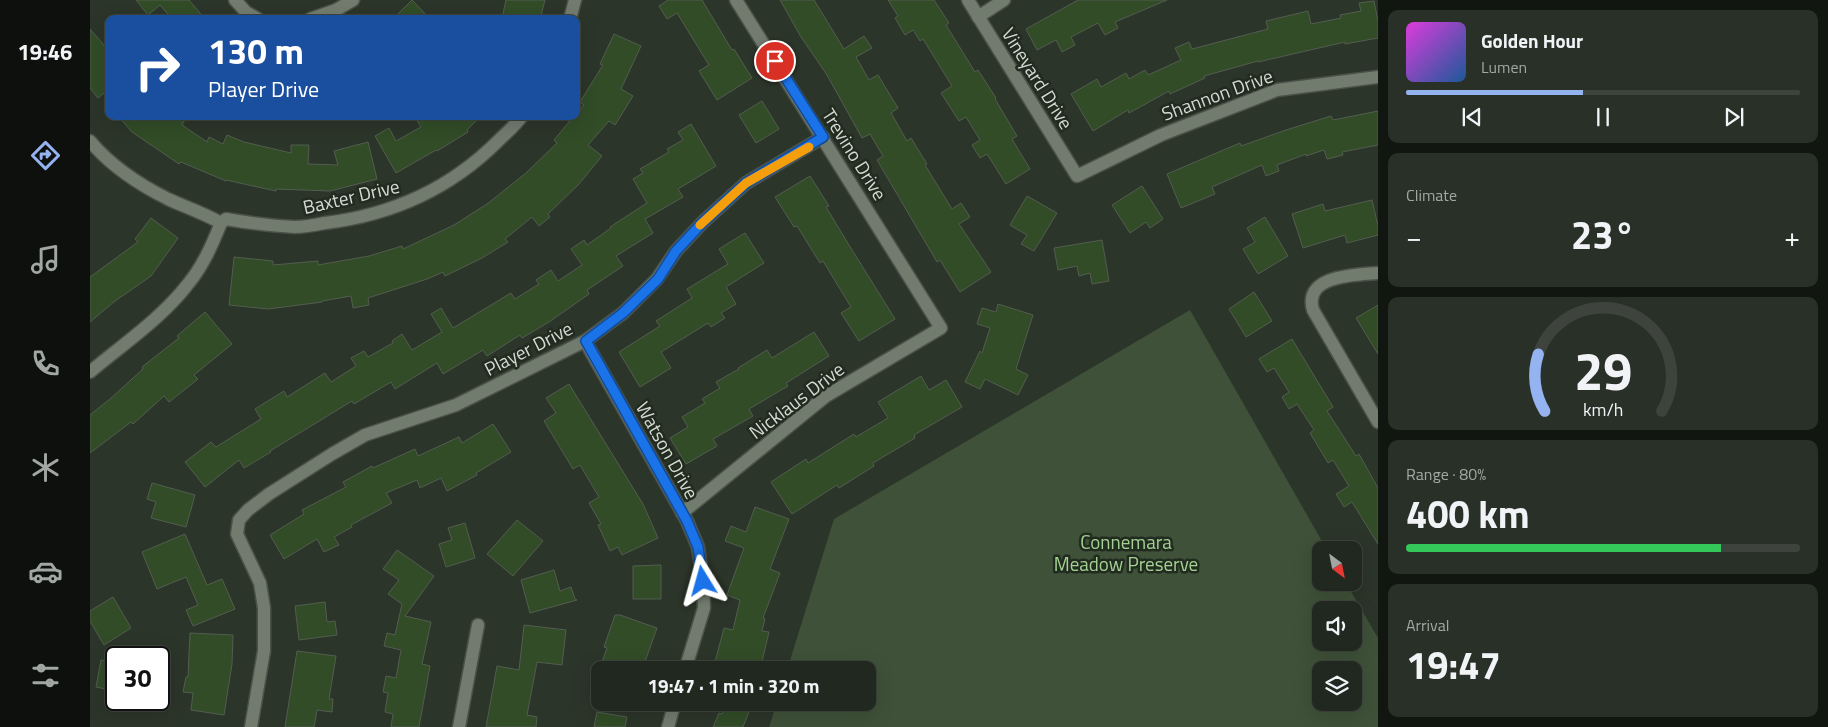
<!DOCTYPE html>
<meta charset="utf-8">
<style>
body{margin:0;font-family:"Titillium Web",sans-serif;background:#293028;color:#f1f3f6;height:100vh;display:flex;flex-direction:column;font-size:19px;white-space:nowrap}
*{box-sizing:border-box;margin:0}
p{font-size:16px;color:#a2a6a4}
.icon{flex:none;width:28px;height:28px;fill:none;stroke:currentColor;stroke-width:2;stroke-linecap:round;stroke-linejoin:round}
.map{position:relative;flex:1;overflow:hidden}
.drawer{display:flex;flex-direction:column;gap:10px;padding:10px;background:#121611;width:450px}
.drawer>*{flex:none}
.guide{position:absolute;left:15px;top:15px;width:475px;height:105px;border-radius:10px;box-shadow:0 5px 20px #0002,0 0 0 1px #3e443d;background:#1a4fa0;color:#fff;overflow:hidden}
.needle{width:32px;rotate:148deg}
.controls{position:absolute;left:1222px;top:541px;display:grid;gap:10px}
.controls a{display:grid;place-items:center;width:50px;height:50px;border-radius:10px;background:#21281f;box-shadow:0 5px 20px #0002,0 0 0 1px #3e443d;font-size:25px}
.speed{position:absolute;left:15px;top:646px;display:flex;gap:10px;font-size:25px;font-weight:700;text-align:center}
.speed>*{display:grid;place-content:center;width:65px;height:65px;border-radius:50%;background:#21281f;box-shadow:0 5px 20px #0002,0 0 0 1px #3e443d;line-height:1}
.speed .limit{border:2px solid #111;border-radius:8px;background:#fff;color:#111}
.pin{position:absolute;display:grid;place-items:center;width:42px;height:42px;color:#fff;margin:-21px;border:2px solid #fff;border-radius:50%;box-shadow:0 1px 5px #0007}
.me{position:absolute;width:55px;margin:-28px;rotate:352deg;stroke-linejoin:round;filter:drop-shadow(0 0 4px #0008)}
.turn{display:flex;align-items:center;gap:18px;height:105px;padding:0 20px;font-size:22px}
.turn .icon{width:65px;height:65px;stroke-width:2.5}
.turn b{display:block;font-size:35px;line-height:42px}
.big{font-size:38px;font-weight:700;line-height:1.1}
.drawer .widget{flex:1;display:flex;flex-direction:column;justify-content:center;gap:8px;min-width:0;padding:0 18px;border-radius:10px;background:#293028}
.drawer .dial{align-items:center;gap:0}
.dial svg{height:130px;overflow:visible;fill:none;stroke:#3e443d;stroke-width:7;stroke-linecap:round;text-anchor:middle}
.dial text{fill:#f1f3f6;stroke:none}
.song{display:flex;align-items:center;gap:15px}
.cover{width:60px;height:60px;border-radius:8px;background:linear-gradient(135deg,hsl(300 70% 55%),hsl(210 70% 35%))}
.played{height:5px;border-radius:2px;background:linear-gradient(90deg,#95b2f1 45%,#3e443d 45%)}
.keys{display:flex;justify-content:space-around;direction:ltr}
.heat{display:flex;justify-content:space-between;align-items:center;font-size:28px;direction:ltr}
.charge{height:8px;border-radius:4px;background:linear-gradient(90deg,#34c759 80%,#3e443d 0)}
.trip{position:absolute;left:501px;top:661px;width:285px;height:50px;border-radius:10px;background:#21281f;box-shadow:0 5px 20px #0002,0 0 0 1px #3e443d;font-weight:700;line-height:50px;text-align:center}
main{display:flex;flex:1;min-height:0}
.tab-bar{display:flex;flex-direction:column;width:90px;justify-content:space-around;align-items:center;background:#0d100c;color:#a2a6a4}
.tab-bar .icon{width:35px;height:35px}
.tab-bar .current{color:#95b2f1}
.tab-bar b{font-size:22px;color:#f1f3f6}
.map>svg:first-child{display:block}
.green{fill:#3f5139;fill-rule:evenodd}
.building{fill:#314c27;stroke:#535d50}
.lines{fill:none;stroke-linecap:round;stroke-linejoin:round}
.minor-casing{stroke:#4a5148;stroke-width:15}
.minor{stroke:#717b6e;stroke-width:12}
.route-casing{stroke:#114b97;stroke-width:12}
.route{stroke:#1a73e8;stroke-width:9}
.slow{stroke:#f59e0b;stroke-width:9}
.labels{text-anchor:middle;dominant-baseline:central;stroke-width:5;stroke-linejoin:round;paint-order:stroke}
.street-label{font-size:19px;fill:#d5dbd3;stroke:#222b1f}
.park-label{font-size:19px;fill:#a3d193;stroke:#222b1f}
</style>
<main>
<nav class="tab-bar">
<b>19:46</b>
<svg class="icon current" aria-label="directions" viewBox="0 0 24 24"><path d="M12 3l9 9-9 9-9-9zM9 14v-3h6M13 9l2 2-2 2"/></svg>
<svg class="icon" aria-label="music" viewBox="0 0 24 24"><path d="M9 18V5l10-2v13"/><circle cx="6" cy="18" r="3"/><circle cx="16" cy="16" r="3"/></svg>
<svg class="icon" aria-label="phone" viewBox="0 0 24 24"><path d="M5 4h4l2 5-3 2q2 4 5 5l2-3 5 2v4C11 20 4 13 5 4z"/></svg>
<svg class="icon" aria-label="climate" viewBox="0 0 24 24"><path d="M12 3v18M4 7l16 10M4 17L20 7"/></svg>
<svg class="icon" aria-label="car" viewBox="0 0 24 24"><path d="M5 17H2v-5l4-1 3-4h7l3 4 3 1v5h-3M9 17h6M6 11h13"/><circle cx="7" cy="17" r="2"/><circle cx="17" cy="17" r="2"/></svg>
<svg class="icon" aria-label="filters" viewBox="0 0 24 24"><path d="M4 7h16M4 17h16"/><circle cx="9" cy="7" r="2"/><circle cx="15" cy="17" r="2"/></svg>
</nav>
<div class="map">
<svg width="1288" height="727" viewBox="0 0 1288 727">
<rect width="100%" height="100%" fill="#2c3529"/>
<!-- green -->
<path class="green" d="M1100 310 1237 550H1231V582L1256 583 1288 638V727H679L687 703 778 702V670H697L744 519ZM1231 610H1264V642H1231ZM1231 670H1264V702H1231Z"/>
<!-- building -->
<g class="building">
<path d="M46 0H99L115 19H82L70 5 58 15Z"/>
<path d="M322 0 340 19H303Z"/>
<path d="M416 0H455L450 19H432L413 14Z"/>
<path d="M578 0H612L642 50 644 49 662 78 627 100 609 71 619 65 587 13 577 19 569 6Z"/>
<path d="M690 0H724L754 49 774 36 782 48 766 57 779 80 788 75 800 95 808 108 801 113 817 141 821 138 837 164 835 165 862 209 871 203 880 217 869 224 901 272 870 292 850 260 847 262 787 160 793 156 780 134 772 138 737 75 711 37Z"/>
<path d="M798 0H844L859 23 856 25 885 72 888 70 906 98 905 99 927 136 922 139 940 169 916 184 897 154 890 158 882 145 890 140 876 117 869 121 851 93 862 86 833 39 830 41 823 30 815 35 805 18 808 16Z"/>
<path d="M988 0H1077L1025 22 1028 28 1015 35 1008 23 981 37 985 45 972 52 966 40 947 50 936 29Z"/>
<path d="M1284 1 1288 21V38L1255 44V42L1168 62V61L1114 76 1115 78 1080 94 1079 91 1039 113 1038 110 1003 131 981 94 1007 79 1011 87 1036 73 1039 79 1055 70 1058 75 1091 60 1085 48 1099 42 1102 49 1178 29 1176 21 1218 11 1221 24 1251 18 1250 15 1271 11 1269 3Z"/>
<path d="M0 29 19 51V89L8 98 0 88Z"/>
<path d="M524 34 551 46 531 89 543 96 525 125 519 121 498 145 512 156 489 184 458 214 460 217 449 226 442 217 415 239 418 242 392 258 355 276 353 272 337 279 278 298 279 305 263 308 261 296 232 301V302L178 309 139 305 144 257 183 261V265L228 261V265L279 256 312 246 313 249 364 225 397 204 436 173 467 143 464 140 484 116H486V114L494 105 490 102 513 65 510 64Z"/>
<path d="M672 101 689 129 666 143 649 115Z"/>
<path d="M1288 111V145L1252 152 1253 155 1237 159 1234 150 1216 156V154L1187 165 1189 171 1176 176 1172 165 1122 187 1125 194 1091 208 1077 174 1150 143 1151 146 1196 130 1241 116 1243 120Z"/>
<path d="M28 116H97L92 125 117 142 119 137 133 144 137 135 154 142 201 153V145H219L218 164 248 165 244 151 278 142 287 179 240 191 186 189V191L136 180V181L91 162 89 164 42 132Z"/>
<path d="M324 116H391L377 130 378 132 347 151 346 150 306 173 285 136 299 128 306 141 331 127Z"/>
<path d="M601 124 626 166 588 189 593 197 555 219 563 233 526 256 533 266 497 290 499 294 459 322 432 338 430 335 397 356 393 350 353 374 347 363 305 389 301 382 264 404 262 401 180 451 181 452 154 468 149 460 115 487 95 462 121 442 126 447 171 419 165 409 194 391 197 397 235 373 241 382 266 366 261 358 274 351 278 357 303 343 302 341 312 334 322 350 352 332 341 314 351 308 363 328 421 293 425 299 449 284 446 280 461 270 468 281 492 265 481 249 494 240 497 245 521 228 520 227 557 203 543 179 553 173 550 169 579 152 577 149 593 140 588 132Z"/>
<path d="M720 176 739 206 736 207 759 245 805 319 769 341 751 313 761 307 733 261 730 263 707 226 704 227 685 197Z"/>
<path d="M1052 186 1073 219 1060 228 1056 222 1040 233 1022 205Z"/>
<path d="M937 196 967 213 944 251 931 244 937 235 920 225Z"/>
<path d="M1282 200 1288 226V235L1257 243 1255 235 1213 248 1202 214 1233 204 1235 211Z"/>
<path d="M1175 217 1198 256 1168 274 1153 249 1165 242 1157 228Z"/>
<path d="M61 218 88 238 61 276 25 301 0 322V277L48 242 45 239Z"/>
<path d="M655 233 674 263 636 287 646 304 631 313 635 318 621 327 618 323 571 352 581 368 550 387 529 352 570 326 566 321 602 298 597 289 638 264 629 249Z"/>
<path d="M1012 240 1019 281 1002 284 1000 273 989 276 987 266 968 270 964 248Z"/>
<path d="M1164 292 1182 321 1156 337 1139 309Z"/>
<path d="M908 304 943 315 926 369 938 375 928 395 895 379 890 389 875 382 890 351 892 353 900 328 887 324 892 308 906 312Z"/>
<path d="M1288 305V354L1266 318Z"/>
<path d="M115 312 142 344 104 375 108 379 79 402 74 396 43 424 41 422 0 453V415L20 399 53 369 52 367 89 338 87 336Z"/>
<path d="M724 332 739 356 696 383 698 386 659 409 663 416 623 439 627 446 596 464 580 438 598 427 592 417 615 403 612 399 630 388 626 382 649 369 648 368 677 350 682 358Z"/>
<path d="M1202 339 1243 407 1237 411 1266 456 1269 454 1288 488V544L1262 502 1254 507 1246 494 1259 486 1243 460 1238 463 1220 433 1224 430 1207 404 1199 409 1192 397 1199 392 1184 368 1177 372 1169 359Z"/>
<path d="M831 376 839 390 856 380 872 407 824 435 825 438 783 463 784 466 749 488 747 485 702 514 681 482 716 459 718 463 764 434 766 437 798 418 788 402Z"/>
<path d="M479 384 553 504 568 538 532 555 528 547 520 551 508 525 511 524 499 503 509 497 490 465 483 469 454 421 466 413 456 398Z"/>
<path d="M403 424 421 452 386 473 387 475 357 491 351 478 330 488 327 480 296 493 302 503 261 525 262 527 244 537 249 545 234 552 227 539 194 559 180 535 214 514 212 510 256 487 253 482 282 466 283 468 325 449 328 456 369 437 372 443Z"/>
<path d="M62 483 105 495 96 527 61 518 66 502 57 499Z"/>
<path d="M665 507 699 519 680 569 690 573 673 618 675 619 672 631 679 632 670 670H623L634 628 643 630 650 600 637 595 654 548 635 541 641 526 656 532Z"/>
<path d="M427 520 453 541 423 576 397 554Z"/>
<path d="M375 523 385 558 356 567 349 544 362 540 358 528Z"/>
<path d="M95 534 117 585 132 579 145 609 103 626 96 610 108 605 96 577 67 589 52 552Z"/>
<path d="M307 550 344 576 315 616 341 622 332 664 340 666 329 727H301L303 714 295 712 298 693 293 692 296 676 306 678 311 650 294 646 297 633 305 635 312 604 298 594 309 580 293 569Z"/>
<path d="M571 565V599H543V566Z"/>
<path d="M464 570 470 591 481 587 485 599 487 600 440 613 431 580Z"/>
<path d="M23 597 41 628 14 645 0 621V611Z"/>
<path d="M235 602 237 622 245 621 247 635 209 640 205 606Z"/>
<path d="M525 615H530L567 628 552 670H509L517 648 514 647Z"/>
<path d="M434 625 476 630 472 665 447 662 437 715 447 717 446 727H396L407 666 429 670Z"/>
<path d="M100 633 143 635 142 664 134 715 101 710 103 693 93 692 96 677H98Z"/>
<path d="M207 651 246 656 239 699H243L242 712 227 710 224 727H195Z"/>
<path d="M11 660 26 662V691L6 687Z"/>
<path d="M636 702H663L653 727H623L629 713 632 714Z"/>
<path d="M507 712 537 717 535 727H504Z"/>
</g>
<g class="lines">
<!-- minor casing -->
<g class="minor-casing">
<g id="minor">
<path d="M145 0 156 12 168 19"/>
<path d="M878 0 987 176 1071 135 1187 90 1288 77"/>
<path d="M888 17 914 0"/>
<path d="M220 19 246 10 263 0"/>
<path d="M480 19 485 0"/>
<path d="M0 141C20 165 50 185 78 199 95 207 114 213 131 223"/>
<path d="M131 223 136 219C159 223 182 226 205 227 215 227 225 225 235 223 302 215 360 189 408 141 416 133 425 126 432 116"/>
<path d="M1288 273C1265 275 1213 275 1223 310L1288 422"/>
<path d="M495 341 597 521 608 547 613 581 614 608 595 670"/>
<path d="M0 372C32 345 72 318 98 284 113 266 122 245 131 223"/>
<path d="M592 513 736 396 851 328 646 0"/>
<path d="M161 727 174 651V608L170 583 147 534 149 520 158 510 179 494 242 454 275 435 366 405 495 341 533 313 567 279 586 251 613 222 656 183 733 137"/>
<path d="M369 727 388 625"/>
<path d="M578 727 585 702"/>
</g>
</g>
<!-- minor -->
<use href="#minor" class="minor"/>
</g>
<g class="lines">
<!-- route casing -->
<g class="route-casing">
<path id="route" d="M613 581 608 547 597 521 496 341 533 313 568 279 586 251 613 222 656 183 733 137 685 61"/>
</g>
<!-- route -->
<use href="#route" class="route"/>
<!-- slow -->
<path class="slow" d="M610 225 656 183 719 147"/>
</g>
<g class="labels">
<!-- street labels -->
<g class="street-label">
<text transform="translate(948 78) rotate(58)">Vineyard Drive</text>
<text transform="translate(1127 94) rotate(-20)">Shannon Drive</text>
<text transform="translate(765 154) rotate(58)">Trevino Drive</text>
<text transform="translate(261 196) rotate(-13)">Baxter Drive</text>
<text transform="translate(438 348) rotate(-27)">Player Drive</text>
<text transform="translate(706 400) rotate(-37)">Nicklaus Drive</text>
<text transform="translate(578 450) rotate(61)">Watson Drive</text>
</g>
<!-- park labels -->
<g class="park-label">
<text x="1036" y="541">Connemara<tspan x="1036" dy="22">Meadow Preserve</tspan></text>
</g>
</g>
</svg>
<div class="controls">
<a><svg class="needle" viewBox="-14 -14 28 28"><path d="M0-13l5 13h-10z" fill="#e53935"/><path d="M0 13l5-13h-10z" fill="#a2a6a4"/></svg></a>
<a><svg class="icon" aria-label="sound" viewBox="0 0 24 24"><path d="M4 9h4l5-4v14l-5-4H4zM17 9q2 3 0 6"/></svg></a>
<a><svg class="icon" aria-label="layers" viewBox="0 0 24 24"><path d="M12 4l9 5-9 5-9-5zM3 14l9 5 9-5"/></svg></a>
</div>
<div class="speed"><div class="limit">30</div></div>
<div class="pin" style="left:685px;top:61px;background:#d93025"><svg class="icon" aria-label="arrive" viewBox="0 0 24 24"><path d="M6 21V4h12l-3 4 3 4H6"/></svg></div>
<svg class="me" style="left:613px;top:581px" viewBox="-20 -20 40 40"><path d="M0-17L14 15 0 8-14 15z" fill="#1a73e8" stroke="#fff" stroke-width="4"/></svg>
<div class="trip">19:47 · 1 min · 320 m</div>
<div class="guide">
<div class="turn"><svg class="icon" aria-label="right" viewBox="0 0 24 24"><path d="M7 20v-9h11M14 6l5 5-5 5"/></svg><div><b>130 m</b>Player Drive</div></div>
</div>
</div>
<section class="drawer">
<div class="widget">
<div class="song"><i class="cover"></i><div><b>Golden Hour</b><p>Lumen</p></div></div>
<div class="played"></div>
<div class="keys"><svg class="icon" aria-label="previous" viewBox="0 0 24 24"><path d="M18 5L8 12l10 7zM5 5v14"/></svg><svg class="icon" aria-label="pause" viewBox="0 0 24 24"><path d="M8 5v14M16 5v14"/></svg><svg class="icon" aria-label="next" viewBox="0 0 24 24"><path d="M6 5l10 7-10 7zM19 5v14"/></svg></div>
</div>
<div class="widget"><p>Climate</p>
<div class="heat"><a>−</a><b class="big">23°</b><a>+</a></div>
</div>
<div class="widget dial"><svg viewBox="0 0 100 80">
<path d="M14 69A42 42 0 1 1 86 69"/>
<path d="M14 69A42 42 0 0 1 10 34" stroke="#95b2f1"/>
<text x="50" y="56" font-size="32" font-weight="700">29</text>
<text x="50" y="72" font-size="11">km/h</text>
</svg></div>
<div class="widget"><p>Range · 80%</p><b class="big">400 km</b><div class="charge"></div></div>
<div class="widget"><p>Arrival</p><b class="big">19:47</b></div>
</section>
</main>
